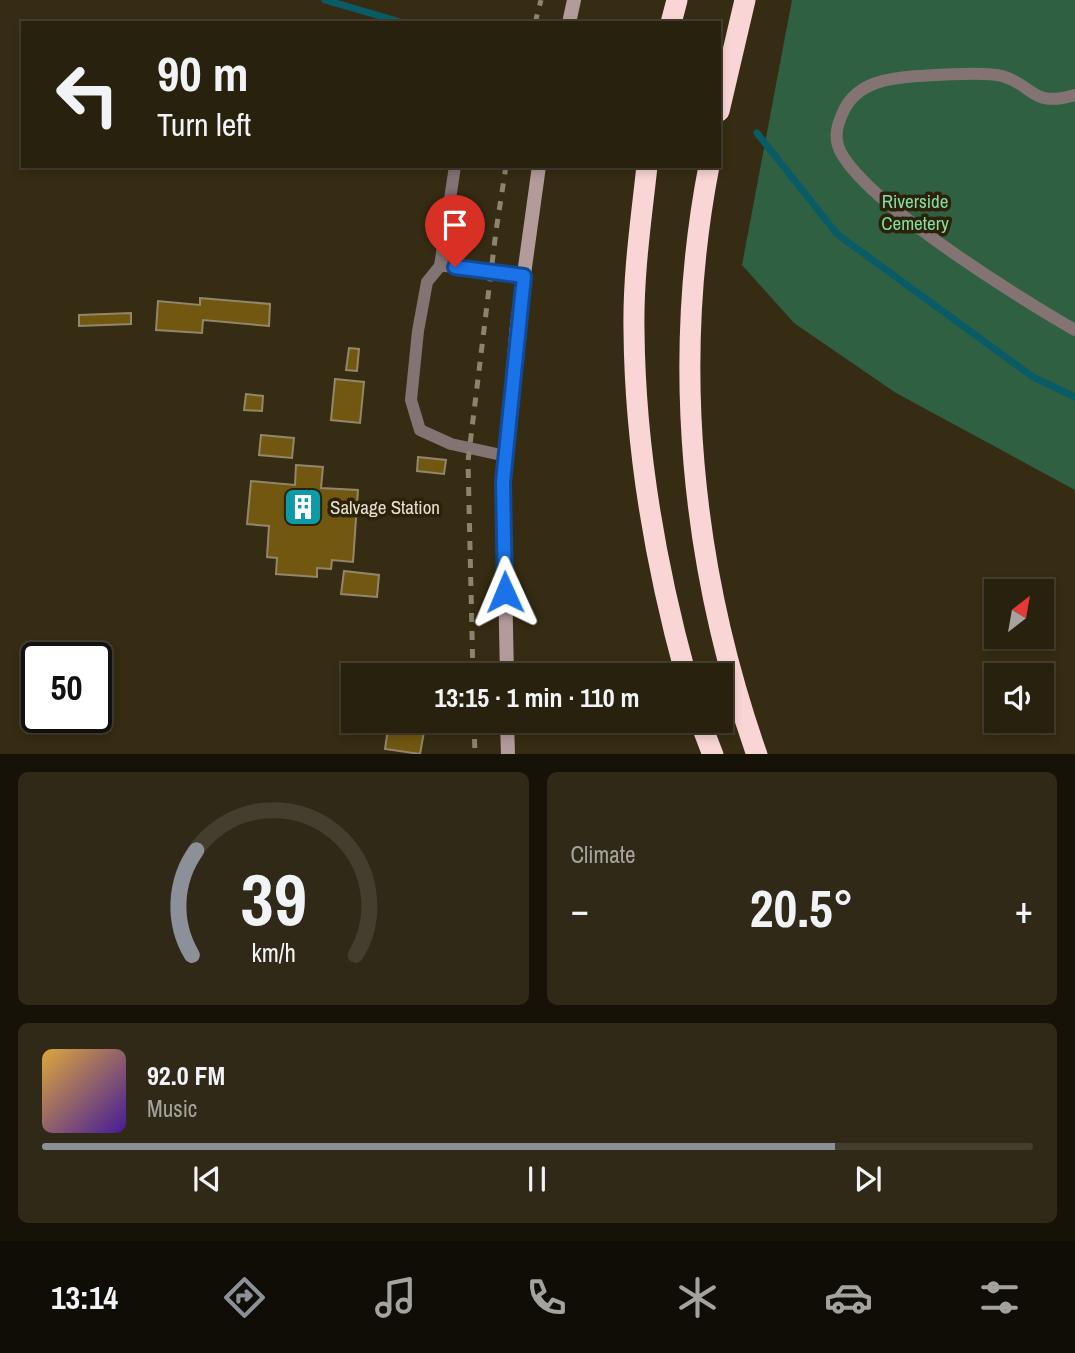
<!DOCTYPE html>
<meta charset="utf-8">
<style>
body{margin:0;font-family:"Archivo Narrow",sans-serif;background:#302917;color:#f1f3f6;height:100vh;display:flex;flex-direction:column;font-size:26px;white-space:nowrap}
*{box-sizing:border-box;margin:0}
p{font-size:23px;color:#a5a39e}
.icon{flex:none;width:38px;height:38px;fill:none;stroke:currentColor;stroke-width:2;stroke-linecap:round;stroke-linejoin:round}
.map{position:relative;height:754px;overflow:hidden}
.sheet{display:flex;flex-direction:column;gap:18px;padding:18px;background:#161208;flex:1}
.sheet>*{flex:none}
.hud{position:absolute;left:21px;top:21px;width:700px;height:147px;border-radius:0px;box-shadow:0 4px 10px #0003,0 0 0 2px #443e2e;background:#28210e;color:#f1f3f6;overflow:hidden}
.needle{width:46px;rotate:31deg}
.tools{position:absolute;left:984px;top:579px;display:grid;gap:14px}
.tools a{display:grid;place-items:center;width:70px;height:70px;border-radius:0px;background:#28210e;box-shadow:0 4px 10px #0003,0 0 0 2px #443e2e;font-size:35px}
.speed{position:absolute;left:21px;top:642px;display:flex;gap:14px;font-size:35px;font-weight:700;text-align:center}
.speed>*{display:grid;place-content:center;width:91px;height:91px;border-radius:50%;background:#28210e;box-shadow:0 4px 10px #0003,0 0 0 2px #443e2e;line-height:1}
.speed .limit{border:4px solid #111;border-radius:10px;background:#fff;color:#111}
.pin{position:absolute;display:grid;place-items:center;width:60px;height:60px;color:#fff;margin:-72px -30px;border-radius:50% 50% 50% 0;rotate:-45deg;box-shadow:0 0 7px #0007}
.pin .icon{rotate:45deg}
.me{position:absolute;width:77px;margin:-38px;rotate:359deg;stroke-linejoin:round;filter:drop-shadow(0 0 5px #0008)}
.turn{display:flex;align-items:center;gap:24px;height:147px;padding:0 21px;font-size:32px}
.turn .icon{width:91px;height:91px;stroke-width:2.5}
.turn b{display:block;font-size:49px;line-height:60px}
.big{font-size:52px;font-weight:700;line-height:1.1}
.sheet .widget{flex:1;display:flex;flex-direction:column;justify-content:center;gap:10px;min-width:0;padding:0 24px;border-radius:10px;background:#302917}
.sheet .dial{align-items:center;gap:0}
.dial svg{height:182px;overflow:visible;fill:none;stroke:#443e2e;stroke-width:7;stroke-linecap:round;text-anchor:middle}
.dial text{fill:#f1f3f6;stroke:none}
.song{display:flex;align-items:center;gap:21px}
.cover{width:84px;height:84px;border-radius:10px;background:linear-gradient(135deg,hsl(40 70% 55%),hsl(260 70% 35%))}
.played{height:7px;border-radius:4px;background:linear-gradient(90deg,#8c9099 80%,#443e2e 80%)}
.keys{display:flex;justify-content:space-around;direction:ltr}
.heat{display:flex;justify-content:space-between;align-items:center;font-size:38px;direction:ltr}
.sheet .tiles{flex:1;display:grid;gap:18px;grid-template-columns:1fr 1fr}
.widget:last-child{grid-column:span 2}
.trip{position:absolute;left:341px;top:663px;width:392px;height:70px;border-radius:0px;background:#28210e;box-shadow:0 4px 10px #0003,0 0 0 2px #443e2e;font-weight:700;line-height:70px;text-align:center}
.dock{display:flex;height:112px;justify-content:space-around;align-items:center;background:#100d06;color:#a5a39e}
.dock .icon{width:49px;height:49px}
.dock .selected{color:#8c9099}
.dock b{font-size:32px;color:#f1f3f6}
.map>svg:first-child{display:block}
.green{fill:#306042}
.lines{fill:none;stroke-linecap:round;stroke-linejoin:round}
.stream{stroke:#095c65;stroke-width:7}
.building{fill:#715710;stroke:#92866b;stroke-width:2}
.service{stroke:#837373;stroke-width:12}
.secondary{stroke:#b39b9b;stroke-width:14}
.motorway{stroke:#fad5d5;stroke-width:21}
.rail{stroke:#8c8470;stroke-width:5;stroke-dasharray:9 9;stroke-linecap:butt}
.route-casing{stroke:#114b97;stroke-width:18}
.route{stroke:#1a73e8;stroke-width:12}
.labels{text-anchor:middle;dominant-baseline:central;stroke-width:7;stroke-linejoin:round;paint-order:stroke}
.park-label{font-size:19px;fill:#83dda4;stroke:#2c2209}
.poi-label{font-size:19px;fill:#e5dfd0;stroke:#2c2209;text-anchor:start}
</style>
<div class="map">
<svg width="1075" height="755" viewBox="0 0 1075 755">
<rect width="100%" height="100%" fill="#362c13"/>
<!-- green -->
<path class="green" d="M792 0H1075V490L896 393 794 323 742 265Z"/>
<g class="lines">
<!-- stream -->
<g class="stream">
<path d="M325 0 404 23"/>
<path d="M757 133 837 234 1033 377 1075 397"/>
</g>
</g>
<!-- building -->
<g class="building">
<path d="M200 298 270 304 269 326 203 320 202 333 156 330 158 301 200 305Z"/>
<path d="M131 313V324L79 326V315Z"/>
<path d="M349 348 359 349 357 371 346 370Z"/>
<path d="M335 379 364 382 360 423 331 420Z"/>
<path d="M246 394 263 396 262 411 244 410Z"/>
<path d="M261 435 294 438 292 458 259 455Z"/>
<path d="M418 457 446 460 444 474 417 471Z"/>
<path d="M296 465 323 467 321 488 358 490 353 562 332 560 331 569 317 568V577L276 574 277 558 267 557 269 526 247 524 251 481 295 485Z"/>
<path d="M344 571 379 575 377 597 341 594Z"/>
<path d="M408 667 428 671V676H406Z"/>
<path d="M389 721H426L420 754 385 749Z"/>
</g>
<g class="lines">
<!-- service -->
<g class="service">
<path d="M1075 95C1031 108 1034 85 1002 76 985 71 936 75 917 76 889 78 858 82 844 110 840 119 835 130 837 141 843 190 1029 304 1075 330"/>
<path d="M455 166 440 266 427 282 418 331 411 400 420 430 451 444 506 456"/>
<path d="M440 266 470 267 524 276"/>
</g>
<!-- secondary -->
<g class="secondary">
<path d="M569 23 574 0"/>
<path d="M507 676 503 482 517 325 539 166"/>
<path d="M507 721 508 755"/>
</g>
<!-- motorway -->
<g class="motorway">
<path d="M671 23 677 0"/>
<path d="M719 111 745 0"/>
<path d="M647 166C641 221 633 275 634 330 635 448 655 563 686 676"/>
<path d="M709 166C671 362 691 567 757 755"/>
<path d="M700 721 713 755"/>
</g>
<!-- rail -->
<g class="rail">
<path d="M535 23 541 0"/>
<path d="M473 676 468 461 496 231 506 166"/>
<path d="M474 721 475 755"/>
</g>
</g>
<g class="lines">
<!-- route casing -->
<g class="route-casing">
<path id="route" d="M455 267 524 276 503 482 505 592"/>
</g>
<!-- route -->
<use href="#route" class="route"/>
</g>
<!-- icons -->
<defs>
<g id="building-square" transform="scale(2.0125)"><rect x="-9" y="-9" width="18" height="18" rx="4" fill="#0f9aa8" stroke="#2c2209"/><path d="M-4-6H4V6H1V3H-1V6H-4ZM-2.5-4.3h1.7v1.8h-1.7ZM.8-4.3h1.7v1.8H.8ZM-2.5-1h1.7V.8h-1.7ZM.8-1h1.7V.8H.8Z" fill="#fff"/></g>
</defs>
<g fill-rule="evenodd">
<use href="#building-square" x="303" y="507"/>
</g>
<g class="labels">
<!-- park labels -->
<g class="park-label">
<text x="915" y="201">Riverside<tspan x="915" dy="22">Cemetery</tspan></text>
</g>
<!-- poi labels -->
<g class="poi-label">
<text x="330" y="507">Salvage Station</text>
</g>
</g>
</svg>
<div class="tools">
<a><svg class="needle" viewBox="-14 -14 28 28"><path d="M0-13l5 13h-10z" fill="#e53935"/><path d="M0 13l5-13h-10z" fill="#a5a39e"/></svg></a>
<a><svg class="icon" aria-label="sound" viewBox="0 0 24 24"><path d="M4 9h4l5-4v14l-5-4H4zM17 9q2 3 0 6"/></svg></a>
</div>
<div class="speed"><div class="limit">50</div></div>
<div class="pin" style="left:455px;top:267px;background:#d93025"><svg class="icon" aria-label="arrive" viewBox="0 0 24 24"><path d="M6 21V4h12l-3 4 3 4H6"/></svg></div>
<svg class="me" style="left:505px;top:592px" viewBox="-20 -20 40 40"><path d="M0-17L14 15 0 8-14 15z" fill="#1a73e8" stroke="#fff" stroke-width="4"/></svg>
<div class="trip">13:15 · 1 min · 110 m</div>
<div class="hud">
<div class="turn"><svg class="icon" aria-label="left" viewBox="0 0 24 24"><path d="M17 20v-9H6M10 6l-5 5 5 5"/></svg><div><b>90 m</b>Turn left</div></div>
</div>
</div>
<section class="sheet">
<div class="tiles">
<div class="widget dial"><svg viewBox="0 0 100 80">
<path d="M14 69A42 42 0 1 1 86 69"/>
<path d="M14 69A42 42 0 0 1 16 23" stroke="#8c9099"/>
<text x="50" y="56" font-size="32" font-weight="700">39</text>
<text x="50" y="72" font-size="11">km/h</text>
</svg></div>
<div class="widget"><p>Climate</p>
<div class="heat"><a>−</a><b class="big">20.5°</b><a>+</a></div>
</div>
<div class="widget">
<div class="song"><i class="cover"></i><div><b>92.0 FM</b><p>Music</p></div></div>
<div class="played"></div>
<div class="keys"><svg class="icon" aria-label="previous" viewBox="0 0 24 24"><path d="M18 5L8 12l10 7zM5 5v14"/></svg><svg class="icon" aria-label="pause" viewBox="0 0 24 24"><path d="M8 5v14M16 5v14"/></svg><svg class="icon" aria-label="next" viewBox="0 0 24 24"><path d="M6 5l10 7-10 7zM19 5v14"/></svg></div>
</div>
</div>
</section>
<nav class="dock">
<b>13:14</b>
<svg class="icon selected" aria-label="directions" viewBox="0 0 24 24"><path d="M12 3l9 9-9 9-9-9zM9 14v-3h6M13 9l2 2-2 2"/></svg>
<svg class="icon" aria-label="music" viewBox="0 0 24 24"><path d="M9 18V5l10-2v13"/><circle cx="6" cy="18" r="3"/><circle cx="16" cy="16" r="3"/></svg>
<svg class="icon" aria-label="phone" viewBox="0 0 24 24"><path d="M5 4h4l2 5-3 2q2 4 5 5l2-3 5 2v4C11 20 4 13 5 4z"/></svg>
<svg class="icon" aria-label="climate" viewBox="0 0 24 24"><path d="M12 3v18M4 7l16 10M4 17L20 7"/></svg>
<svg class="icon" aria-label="car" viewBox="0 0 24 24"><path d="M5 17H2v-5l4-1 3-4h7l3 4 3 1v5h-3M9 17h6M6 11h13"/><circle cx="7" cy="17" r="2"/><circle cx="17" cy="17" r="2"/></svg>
<svg class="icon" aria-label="filters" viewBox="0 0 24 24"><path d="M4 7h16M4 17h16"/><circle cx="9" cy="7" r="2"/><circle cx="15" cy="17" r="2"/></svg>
</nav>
